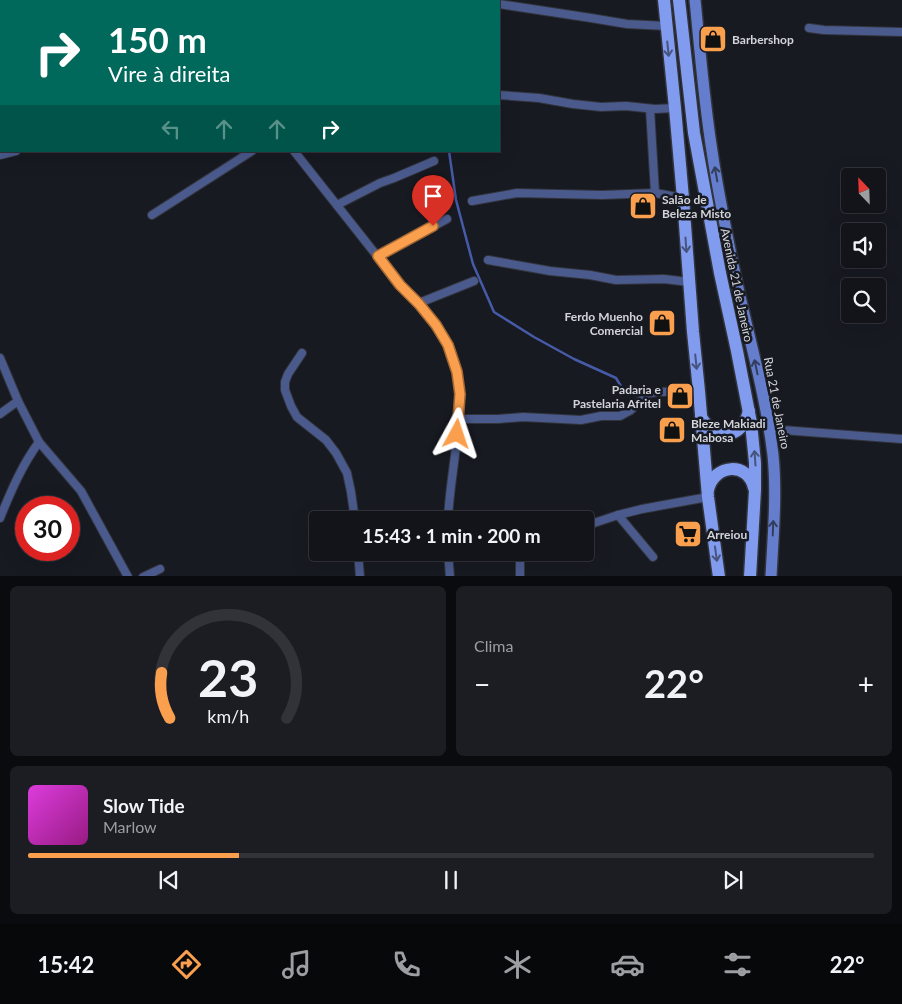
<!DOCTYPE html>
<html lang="pt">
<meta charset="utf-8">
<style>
body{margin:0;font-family:Lato,sans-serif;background:#1b1d23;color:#f1f3f6;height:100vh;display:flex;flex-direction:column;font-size:19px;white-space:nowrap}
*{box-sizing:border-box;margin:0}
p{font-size:16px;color:#9c9ea2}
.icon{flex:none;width:28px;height:28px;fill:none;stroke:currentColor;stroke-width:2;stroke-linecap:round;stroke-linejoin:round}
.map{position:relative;height:576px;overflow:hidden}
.panel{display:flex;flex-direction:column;gap:10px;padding:10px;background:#0a0b0e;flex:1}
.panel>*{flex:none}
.top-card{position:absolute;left:0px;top:0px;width:500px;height:152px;box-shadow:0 5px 20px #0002,0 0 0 1px #313339;background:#00695c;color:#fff;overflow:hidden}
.needle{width:32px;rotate:337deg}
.controls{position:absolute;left:841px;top:168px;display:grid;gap:10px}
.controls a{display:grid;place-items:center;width:45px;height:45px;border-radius:5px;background:#12141a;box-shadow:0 5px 20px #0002,0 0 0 1px #313339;font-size:25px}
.speed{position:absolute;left:15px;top:496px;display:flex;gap:10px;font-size:25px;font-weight:700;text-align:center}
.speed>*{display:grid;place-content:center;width:65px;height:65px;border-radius:50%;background:#12141a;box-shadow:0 5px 20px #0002,0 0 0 1px #313339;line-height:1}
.speed .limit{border:8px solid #d22;background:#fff;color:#111}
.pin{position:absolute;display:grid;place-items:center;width:42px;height:42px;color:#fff;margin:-51px -21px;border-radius:50% 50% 50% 0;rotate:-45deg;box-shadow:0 0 5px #0007}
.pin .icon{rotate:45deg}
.me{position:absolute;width:55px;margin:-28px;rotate:5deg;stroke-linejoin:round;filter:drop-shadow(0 0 4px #0008)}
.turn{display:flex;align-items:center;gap:18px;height:105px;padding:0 25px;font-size:22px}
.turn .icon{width:65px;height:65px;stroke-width:2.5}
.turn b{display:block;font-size:35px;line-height:42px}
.lanes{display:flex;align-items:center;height:48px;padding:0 25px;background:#0003;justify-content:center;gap:25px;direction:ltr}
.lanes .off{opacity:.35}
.big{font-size:38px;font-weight:700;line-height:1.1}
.panel .card{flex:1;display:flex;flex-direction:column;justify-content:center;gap:8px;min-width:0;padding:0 18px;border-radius:8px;background:#1b1d23}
.panel .dial{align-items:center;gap:0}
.dial svg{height:130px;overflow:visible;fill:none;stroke:#313339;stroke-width:7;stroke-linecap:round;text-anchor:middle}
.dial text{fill:#f1f3f6;stroke:none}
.song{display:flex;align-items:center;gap:15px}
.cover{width:60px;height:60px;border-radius:8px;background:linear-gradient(135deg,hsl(300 70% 55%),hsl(310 70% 35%))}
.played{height:5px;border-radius:2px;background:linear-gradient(90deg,#fa9f4e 25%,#313339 25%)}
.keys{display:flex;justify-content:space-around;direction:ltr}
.heat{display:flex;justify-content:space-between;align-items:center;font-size:28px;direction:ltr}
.panel .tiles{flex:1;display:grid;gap:10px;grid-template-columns:1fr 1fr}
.card:last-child{grid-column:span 2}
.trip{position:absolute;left:309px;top:511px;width:285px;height:50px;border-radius:5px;background:#12141a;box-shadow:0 5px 20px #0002,0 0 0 1px #313339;font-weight:700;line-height:50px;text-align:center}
.menu{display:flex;height:80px;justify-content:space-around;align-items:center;background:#07080a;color:#9c9ea2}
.menu .icon{width:35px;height:35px}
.menu .selected{color:#fa9f4e}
.menu b{font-size:22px;color:#f1f3f6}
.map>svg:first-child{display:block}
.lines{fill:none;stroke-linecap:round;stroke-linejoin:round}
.stream{stroke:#465ba8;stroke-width:2.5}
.street-casing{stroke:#32343c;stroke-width:10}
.secondary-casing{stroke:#32343c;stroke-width:14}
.primary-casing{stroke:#32343c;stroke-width:15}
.street{stroke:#4a5a8c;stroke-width:8}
.secondary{stroke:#657dcd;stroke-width:11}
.primary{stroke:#819bee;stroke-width:12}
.oneway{stroke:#47547e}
.oneway2{stroke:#333d5e}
.route-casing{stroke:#a26733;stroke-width:12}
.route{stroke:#fa9f4e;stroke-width:9}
.labels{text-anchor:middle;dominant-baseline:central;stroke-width:5;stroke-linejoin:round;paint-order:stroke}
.poi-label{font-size:12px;font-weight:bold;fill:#d2d4da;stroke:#181a22;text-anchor:start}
.street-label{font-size:12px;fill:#d2d4da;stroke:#181a22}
</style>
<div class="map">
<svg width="902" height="577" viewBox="0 0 902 577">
<rect width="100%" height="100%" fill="#181a22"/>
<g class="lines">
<!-- stream -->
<g class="stream">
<path d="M413 0 414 1"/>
<path d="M449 151 456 200 473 264 494 312 534 337 574 359 616 378 625 393"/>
</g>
<!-- street casing -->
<g class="street-casing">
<g id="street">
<path d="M173 0 174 1"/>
<path d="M482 0 487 1"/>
<path d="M499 4 591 18 627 24 666 26"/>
<path d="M809 28 824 30 902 32"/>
<path d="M0 36H1"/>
<path d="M0 95H1"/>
<path d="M499 95 539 98 573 104 601 107 626 106 655 109 675 108"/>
<path d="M650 109 655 193"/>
<path d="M294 151 400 285C418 302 437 321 448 345 472 397 450 464 448 520"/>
<path d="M0 155 16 151"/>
<path d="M472 201 517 193 602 195 655 193 683 198"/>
<path d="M337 205 380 183 394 178 434 161"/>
<path d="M152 215 252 151"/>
<path d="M378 256 447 219"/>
<path d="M488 260 550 271 590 275 616 280 664 279 689 282"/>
<path d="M419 303 474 281"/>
<path d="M302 353 288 374 285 382V390L291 406 297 417 326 440 336 453 347 473 351 492 355 520"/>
<path d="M0 358 18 401 39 442 81 491 128 577"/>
<path d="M0 414 18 401"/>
<path d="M458 419H498L523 417 581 420 601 416H620L631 410 646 395 651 393 657 392 699 391"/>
<path d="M769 429 902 439"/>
<path d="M314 515 326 517 355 520"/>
<path d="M618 515 653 557"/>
<path d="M0 518C11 491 22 465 39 442"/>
<path d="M585 526 618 515 642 509 708 497"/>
<path d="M358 552 360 577"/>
<path d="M448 552 450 577"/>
<path d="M520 552V577"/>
<path d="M143 577 160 569"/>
</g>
</g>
<!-- secondary casing -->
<g class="secondary-casing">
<path id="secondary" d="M695 0C700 50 704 101 712 151 717 186 724 220 731 255 744 322 765 388 773 455 777 495 773 536 771 577"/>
</g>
<!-- primary casing -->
<g class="primary-casing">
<g id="primary">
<path d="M664 0 675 108 683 198 693 332 699 391 708 497 719 577"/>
<path d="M679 0 694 133 720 273 737 351 751 423 755 463V490L750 577"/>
<path d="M701 417C716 442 742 439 749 411"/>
<path d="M708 490C714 464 748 461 754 488"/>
</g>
</g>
<!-- street -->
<use href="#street" class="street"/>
<!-- secondary -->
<use href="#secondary" class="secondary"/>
<!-- primary -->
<use href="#primary" class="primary"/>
</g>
<!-- one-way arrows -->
<defs><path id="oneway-shaft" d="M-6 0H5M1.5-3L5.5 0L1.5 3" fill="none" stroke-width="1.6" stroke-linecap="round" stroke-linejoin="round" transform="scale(1.25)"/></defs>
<g class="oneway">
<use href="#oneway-shaft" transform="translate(668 49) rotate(84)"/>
<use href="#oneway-shaft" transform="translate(686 245) rotate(86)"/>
<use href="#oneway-shaft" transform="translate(696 362) rotate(84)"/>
<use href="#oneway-shaft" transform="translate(755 458) rotate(-94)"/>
<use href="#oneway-shaft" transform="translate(716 554) rotate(82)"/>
</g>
<g class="oneway2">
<use href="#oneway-shaft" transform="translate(716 174) rotate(-100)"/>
<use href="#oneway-shaft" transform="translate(756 367) rotate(-102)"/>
<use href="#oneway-shaft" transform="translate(773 528) rotate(-88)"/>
</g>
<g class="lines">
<!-- route casing -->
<g class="route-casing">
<path id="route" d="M433 226 378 256 400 285 419 304 436 325 448 345 457 372 460 394 457 434"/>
</g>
<!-- route -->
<use href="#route" class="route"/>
</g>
<!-- icons -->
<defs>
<g id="shop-square" transform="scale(1.4375)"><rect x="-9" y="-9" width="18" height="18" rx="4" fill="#fa9f4e" stroke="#181a22"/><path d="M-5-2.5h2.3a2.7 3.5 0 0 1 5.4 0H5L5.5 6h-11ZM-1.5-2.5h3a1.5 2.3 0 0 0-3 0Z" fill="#111"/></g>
<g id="supermarket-square" transform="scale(1.4375)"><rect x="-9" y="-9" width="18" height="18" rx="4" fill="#fa9f4e" stroke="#181a22"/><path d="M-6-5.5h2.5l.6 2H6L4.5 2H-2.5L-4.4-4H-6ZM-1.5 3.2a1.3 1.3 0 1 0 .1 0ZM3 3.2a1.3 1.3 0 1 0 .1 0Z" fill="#111"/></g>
</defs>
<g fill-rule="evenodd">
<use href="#shop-square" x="713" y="39"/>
<use href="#shop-square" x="643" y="206"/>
<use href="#shop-square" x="662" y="323"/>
<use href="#shop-square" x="680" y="396"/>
<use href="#shop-square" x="672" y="430"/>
<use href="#supermarket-square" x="688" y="534"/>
</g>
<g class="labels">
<!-- poi labels -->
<g class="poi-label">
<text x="732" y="39">Barbershop</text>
<text x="662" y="199">Salão de<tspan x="662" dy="14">Beleza Misto</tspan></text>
<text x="643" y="316" text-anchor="end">Ferdo Muenho<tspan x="643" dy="14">Comercial</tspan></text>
<text x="661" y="389" text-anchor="end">Padaria e<tspan x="661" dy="14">Pastelaria Afritel</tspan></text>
<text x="691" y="423">Bleze Makiadi<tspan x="691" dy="14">Mabosa</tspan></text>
<text x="707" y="534">Arreiou</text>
</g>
<!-- street labels -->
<g class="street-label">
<text transform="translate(737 285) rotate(78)">Avenida 21 de Janeiro</text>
<text transform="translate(777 403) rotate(79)">Rua 21 de Janeiro</text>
</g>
</g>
</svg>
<div class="controls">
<a><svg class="needle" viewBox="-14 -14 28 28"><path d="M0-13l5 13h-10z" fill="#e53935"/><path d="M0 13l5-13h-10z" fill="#9c9ea2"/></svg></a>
<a><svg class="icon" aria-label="sound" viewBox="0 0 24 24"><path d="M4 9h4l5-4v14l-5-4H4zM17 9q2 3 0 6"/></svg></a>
<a><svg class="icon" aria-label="search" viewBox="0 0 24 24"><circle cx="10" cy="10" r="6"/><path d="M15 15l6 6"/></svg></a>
</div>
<div class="speed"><div class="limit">30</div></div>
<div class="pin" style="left:433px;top:226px;background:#d93025"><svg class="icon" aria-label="arrive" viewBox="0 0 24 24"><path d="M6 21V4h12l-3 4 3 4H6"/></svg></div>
<svg class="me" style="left:457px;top:434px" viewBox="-20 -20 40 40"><path d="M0-17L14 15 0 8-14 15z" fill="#fa9f4e" stroke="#fff" stroke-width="4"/></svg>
<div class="trip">15:43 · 1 min · 200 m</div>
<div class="top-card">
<div class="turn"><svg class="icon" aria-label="right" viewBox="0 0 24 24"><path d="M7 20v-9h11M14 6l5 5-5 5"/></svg><div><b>150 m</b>Vire à direita</div></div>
<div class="lanes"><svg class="icon off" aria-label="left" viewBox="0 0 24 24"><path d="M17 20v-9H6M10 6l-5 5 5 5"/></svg><svg class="icon off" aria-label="ahead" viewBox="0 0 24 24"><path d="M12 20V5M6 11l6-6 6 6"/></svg><svg class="icon off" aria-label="ahead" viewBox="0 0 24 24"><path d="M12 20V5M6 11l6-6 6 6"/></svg><svg class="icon" aria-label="right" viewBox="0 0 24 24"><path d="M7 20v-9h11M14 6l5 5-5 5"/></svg></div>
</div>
</div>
<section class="panel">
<div class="tiles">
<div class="card dial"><svg viewBox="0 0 100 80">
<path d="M14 69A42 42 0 1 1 86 69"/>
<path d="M14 69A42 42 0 0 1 9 41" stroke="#fa9f4e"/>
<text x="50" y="56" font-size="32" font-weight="700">23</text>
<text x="50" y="72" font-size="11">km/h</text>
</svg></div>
<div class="card"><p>Clima</p>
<div class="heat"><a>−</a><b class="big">22°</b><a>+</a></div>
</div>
<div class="card">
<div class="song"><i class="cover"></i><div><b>Slow Tide</b><p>Marlow</p></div></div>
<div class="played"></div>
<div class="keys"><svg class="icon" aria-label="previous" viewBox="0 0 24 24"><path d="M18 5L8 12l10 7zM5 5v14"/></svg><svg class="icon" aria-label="pause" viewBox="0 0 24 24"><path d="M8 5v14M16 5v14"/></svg><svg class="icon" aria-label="next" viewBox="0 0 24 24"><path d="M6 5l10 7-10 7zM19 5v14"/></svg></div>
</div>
</div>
</section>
<nav class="menu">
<b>15:42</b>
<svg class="icon selected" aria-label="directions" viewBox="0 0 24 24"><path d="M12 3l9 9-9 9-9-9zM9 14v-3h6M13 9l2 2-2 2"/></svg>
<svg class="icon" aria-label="music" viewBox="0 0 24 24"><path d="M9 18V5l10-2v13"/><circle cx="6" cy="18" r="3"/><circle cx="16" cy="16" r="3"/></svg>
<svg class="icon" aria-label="phone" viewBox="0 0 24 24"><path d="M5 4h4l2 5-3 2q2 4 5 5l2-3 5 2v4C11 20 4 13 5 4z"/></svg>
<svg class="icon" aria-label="climate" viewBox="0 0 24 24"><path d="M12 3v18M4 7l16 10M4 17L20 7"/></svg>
<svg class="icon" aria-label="car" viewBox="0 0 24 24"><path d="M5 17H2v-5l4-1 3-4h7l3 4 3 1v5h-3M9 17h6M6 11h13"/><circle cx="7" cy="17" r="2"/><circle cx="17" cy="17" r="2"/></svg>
<svg class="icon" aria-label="filters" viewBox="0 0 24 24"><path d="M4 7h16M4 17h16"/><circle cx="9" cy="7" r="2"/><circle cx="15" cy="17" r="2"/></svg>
<b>22°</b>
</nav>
